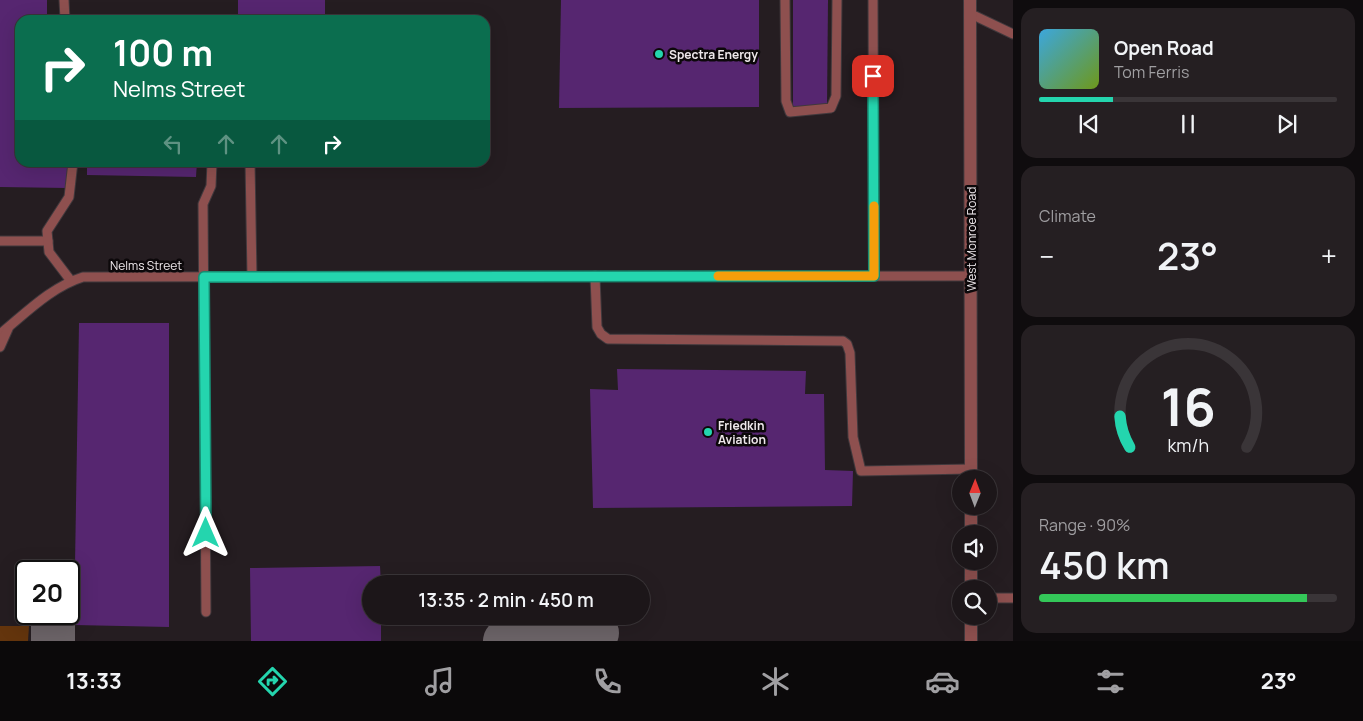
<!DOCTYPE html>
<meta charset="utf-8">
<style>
body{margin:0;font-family:Manrope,sans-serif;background:#251f22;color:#f1f3f6;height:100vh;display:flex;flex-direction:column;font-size:19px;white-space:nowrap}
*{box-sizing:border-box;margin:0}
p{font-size:16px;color:#a09fa2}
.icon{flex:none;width:28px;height:28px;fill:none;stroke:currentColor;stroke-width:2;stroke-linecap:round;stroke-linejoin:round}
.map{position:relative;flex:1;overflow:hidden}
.side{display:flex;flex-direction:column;gap:8px;padding:8px;background:#0f0c0e;width:350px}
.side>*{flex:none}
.hud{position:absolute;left:15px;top:15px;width:475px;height:152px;border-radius:15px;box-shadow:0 5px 20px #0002,0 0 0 1px #3a3538;background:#0b6e4f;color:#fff;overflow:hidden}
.needle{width:32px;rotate:1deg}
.tools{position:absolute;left:952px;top:470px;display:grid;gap:10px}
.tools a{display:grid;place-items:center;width:45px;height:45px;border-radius:50%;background:#1c1619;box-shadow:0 5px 20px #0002,0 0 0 1px #3a3538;font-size:25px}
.speed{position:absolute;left:15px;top:560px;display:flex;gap:10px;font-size:25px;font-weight:700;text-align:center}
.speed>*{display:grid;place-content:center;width:65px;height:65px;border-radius:50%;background:#1c1619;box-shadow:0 5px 20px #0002,0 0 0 1px #3a3538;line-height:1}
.speed .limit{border:2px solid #111;border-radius:8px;background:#fff;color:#111}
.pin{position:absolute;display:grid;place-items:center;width:42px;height:42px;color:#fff;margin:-21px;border-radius:10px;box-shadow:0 2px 8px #0006}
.me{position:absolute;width:55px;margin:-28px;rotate:0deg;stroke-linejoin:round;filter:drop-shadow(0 0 4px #0008)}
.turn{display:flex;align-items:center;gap:18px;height:105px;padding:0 15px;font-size:22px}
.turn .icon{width:65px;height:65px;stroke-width:2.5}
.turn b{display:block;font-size:35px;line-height:42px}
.lanes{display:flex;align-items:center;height:48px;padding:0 15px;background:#0003;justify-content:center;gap:25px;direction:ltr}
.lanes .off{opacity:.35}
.big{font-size:38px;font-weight:600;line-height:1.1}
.side .card{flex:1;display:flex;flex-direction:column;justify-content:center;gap:8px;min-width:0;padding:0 18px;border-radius:15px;background:#251f22}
.side .dial{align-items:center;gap:0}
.dial svg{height:130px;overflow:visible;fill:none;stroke:#3a3538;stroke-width:7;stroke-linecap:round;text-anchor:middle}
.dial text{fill:#f1f3f6;stroke:none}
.song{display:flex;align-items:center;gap:15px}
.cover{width:60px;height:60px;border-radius:8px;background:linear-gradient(135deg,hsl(200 70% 55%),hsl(80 70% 35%))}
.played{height:5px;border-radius:2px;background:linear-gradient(90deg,#24d5ae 25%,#3a3538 25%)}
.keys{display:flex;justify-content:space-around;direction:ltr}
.heat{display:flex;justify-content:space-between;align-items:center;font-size:28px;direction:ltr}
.charge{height:8px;border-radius:4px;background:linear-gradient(90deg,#34c759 90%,#3a3538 0)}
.trip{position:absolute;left:362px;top:575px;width:288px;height:50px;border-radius:25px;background:#1c1619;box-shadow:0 5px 20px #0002,0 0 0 1px #3a3538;font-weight:600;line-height:50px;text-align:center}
.menu{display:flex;height:80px;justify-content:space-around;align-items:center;background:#0b090a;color:#a09fa2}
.menu .icon{width:35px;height:35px}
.menu .active{color:#24d5ae}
.menu b{font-size:22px;color:#f1f3f6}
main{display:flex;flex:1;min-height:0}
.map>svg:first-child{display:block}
.green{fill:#64350d}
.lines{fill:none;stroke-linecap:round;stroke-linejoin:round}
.taxiway{stroke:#6c6468;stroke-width:44}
.building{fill:#562670}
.service-casing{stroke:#41393d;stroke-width:11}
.minor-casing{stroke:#41393d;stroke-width:14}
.service{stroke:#8e504f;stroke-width:9}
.minor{stroke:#8e504f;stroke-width:12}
.route-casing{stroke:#178a71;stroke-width:12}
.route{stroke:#24d5ae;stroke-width:9}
.slow{stroke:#f59e0b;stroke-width:9}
.poi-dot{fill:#24d5ae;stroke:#0c080a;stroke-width:2}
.labels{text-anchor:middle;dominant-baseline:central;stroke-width:5;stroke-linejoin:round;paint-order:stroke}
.poi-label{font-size:12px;font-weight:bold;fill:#eee8eb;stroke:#0c080a;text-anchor:start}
.street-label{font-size:12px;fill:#eee8eb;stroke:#0c080a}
</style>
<main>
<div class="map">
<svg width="1013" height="641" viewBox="0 0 1013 641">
<rect width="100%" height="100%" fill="#251d21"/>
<!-- green -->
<path class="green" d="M0 626H29L28 641H0Z"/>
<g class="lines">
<!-- taxiway -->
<g class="taxiway">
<path d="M53 641V624"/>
<path d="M505 641 512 636 521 633H597"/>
</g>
</g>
<!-- building -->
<g class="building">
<path d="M0 0H47V20H20V162H67V188L0 187Z"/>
<rect x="238" y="0" width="87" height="20"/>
<path d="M561 0H759V107L559 108Z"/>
<path d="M793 0H828L827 106H793Z"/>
<path d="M87 162H197L196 177 87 175Z"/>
<path d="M79 323H169V627L74 625Z"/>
<path d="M617 369 806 371 805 394H824L825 470 853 471 852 506 593 508 590 389 618 390Z"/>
<path d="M380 566 381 584H371V616H381V641H251L250 568Z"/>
</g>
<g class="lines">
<!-- service casing -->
<g class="service-casing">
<g id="service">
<path d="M64 0 65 20"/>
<path d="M785 0 786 101 790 112 831 108 836 96 837 0"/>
<path d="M873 0 874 276"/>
<path d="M971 14 1013 34"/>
<path d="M250 162 252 277"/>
<path d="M0 241H48"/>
<path d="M595 276 597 327 601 334 608 339 843 341 847 344 850 353 853 437 861 471 971 469"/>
<path d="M71 281 49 252 47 231 69 197 73 162"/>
<path d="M0 334C26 313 51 287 83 277L971 276"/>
<path d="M0 347 8 329"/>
<path d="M989 598H1013"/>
<path d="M206 612 203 204 211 186 212 162"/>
</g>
</g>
<!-- minor casing -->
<g class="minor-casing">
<g id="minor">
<path d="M970 0 971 479"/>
<path d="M971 506V534"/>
<path d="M971 561V589"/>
<path d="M971 616V641"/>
</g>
</g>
<!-- service -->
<use href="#service" class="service"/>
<!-- minor -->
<use href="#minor" class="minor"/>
</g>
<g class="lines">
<!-- route casing -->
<g class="route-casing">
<path id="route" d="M206 533 204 277 874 276 873 76"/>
</g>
<!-- route -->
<use href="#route" class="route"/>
<!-- slow -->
<path class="slow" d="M718 276H874V206"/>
</g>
<!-- markers -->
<g class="poi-dot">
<circle cx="659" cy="54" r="5"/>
<circle cx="708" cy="432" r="5"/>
</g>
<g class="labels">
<!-- poi labels -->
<g class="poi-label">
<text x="669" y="54">Spectra Energy</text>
<text x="718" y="425">Friedkin<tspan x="718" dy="14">Aviation</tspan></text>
</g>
<!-- street labels -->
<g class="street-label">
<text transform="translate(971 239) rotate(-90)">West Monroe Road</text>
<text x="146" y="265">Nelms Street</text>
</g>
</g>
</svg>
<div class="tools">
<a><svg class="needle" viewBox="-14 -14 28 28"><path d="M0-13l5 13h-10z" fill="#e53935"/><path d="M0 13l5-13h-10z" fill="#a09fa2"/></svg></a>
<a><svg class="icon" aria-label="sound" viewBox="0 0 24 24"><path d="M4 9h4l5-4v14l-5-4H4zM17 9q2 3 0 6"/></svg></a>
<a><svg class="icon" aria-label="search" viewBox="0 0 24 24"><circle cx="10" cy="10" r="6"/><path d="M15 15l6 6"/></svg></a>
</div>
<div class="speed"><div class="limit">20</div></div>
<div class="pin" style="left:873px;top:76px;background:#d93025"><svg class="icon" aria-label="arrive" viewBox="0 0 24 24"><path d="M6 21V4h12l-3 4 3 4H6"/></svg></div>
<svg class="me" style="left:206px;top:533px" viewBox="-20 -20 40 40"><path d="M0-17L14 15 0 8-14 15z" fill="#24d5ae" stroke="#fff" stroke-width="4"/></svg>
<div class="trip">13:35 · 2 min · 450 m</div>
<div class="hud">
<div class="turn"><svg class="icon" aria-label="right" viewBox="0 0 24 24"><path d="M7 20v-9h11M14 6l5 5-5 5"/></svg><div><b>100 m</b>Nelms Street</div></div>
<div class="lanes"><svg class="icon off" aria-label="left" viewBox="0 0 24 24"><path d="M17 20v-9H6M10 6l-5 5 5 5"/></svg><svg class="icon off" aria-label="ahead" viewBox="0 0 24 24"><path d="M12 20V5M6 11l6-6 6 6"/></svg><svg class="icon off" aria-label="ahead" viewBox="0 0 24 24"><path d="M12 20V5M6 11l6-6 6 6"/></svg><svg class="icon" aria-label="right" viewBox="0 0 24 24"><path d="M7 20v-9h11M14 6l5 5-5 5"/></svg></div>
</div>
</div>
<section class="side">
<div class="card">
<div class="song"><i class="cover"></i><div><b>Open Road</b><p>Tom Ferris</p></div></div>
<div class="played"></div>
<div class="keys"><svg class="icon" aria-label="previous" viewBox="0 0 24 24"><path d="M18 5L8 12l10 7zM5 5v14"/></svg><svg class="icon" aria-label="pause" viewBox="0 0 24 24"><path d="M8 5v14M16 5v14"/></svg><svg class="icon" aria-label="next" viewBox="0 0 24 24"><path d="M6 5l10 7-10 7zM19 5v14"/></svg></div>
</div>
<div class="card"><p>Climate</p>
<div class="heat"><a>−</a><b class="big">23°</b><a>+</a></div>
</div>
<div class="card dial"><svg viewBox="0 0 100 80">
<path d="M14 69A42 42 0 1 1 86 69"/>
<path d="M14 69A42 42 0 0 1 8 50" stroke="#24d5ae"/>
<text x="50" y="56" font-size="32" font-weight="700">16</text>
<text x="50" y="72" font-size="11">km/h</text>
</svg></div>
<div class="card"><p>Range · 90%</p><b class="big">450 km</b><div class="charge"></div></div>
</section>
</main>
<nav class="menu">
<b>13:33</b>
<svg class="icon active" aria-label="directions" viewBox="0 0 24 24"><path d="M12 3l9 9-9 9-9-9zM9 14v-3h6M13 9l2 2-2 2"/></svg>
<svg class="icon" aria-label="music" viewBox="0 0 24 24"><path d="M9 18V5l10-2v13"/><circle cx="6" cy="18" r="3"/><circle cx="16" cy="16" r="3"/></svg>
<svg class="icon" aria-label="phone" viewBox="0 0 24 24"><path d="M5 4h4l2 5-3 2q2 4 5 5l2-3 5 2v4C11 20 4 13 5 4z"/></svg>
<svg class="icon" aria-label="climate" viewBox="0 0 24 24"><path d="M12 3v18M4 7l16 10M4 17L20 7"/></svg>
<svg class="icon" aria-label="car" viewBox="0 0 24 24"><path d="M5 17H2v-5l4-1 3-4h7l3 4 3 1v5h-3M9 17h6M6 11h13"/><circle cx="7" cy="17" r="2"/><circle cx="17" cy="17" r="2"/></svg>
<svg class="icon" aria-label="filters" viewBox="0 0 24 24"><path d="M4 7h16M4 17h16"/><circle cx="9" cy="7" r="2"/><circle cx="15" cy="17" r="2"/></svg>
<b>23°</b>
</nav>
